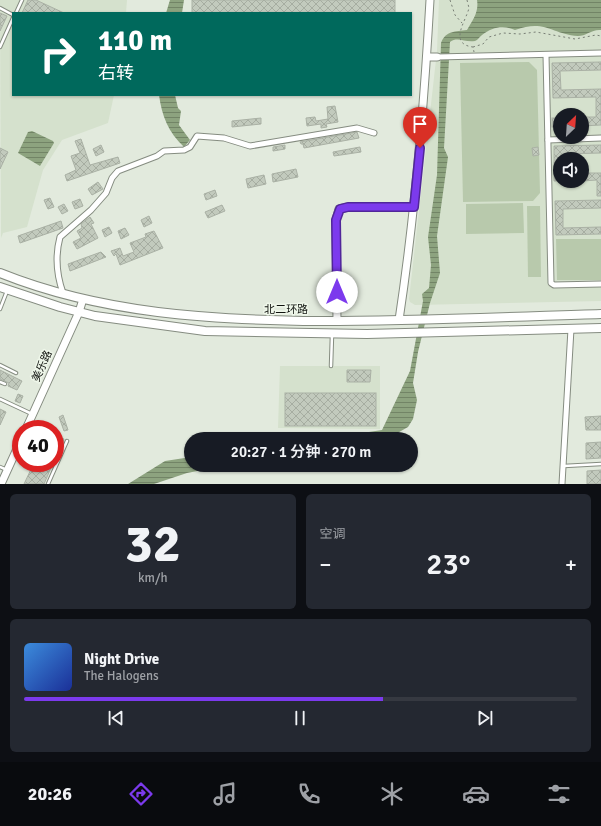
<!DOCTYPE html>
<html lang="zh">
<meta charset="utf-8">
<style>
body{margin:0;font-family:Signika,"Noto Sans SC",sans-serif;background:#242831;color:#f1f3f6;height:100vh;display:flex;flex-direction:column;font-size:15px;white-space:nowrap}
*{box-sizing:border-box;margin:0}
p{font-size:13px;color:#9ea1a6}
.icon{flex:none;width:22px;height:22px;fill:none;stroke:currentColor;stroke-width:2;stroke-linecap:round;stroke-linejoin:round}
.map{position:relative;height:484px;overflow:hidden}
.details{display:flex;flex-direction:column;gap:10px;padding:10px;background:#0d0f14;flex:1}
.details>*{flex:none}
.hud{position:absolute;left:12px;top:12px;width:400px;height:84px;border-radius:0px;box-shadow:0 1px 3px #0004;background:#00695c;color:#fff;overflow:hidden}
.needle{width:26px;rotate:25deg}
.buttons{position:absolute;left:553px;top:108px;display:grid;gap:8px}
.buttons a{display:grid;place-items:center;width:36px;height:36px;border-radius:50%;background:#171b24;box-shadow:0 1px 3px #0004;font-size:20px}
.speed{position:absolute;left:12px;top:420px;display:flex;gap:8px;font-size:20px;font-weight:700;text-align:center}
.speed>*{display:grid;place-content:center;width:52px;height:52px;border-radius:50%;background:#171b24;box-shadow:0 1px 3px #0004;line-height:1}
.speed .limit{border:6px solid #d22;background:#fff;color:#111}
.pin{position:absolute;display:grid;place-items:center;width:34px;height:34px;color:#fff;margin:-41px -17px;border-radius:50% 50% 50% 0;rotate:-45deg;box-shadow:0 0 4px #0007}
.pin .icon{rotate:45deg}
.me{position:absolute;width:44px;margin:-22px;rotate:0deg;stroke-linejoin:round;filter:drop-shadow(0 0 3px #0008)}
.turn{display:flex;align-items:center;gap:14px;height:84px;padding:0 20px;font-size:18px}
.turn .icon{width:52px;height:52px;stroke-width:2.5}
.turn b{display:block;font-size:28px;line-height:34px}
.big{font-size:30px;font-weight:600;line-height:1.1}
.details .widget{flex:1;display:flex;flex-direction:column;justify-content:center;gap:6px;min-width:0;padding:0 14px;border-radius:6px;background:#242831}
.details .dial{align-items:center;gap:0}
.dial b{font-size:52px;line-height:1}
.song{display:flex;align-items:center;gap:12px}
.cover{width:48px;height:48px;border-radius:6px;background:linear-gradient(135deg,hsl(210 70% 55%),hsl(230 70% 35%))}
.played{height:4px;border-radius:2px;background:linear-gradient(90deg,#7c3aed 65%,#363941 65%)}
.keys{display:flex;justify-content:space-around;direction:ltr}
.heat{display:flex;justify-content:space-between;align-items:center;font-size:22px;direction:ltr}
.details .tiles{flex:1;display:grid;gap:10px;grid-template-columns:1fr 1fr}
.widget:last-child{grid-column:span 2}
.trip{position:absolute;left:184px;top:432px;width:234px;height:40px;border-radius:20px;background:#171b24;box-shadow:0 1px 3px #0004;font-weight:600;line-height:40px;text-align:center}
.dock{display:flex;height:64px;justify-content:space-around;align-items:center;background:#090b0e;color:#9ea1a6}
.dock .icon{width:28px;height:28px}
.dock .on{color:#7c3aed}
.dock b{font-size:18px;color:#f1f3f6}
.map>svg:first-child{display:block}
.built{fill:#d5e1cd;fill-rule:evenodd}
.grass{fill:#b8c9ac}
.water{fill:url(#water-rules)}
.building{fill:url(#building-cross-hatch);stroke:#aab1a5}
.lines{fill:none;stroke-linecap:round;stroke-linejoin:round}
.lane-casing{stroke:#858c80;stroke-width:4.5}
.street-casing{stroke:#858c80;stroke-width:7}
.secondary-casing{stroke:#858c80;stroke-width:9}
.primary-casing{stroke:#858c80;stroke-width:10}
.path{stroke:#787e75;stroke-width:1;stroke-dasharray:2 3;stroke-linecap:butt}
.lane{stroke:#fff;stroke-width:2.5}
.street{stroke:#fff;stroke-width:5}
.secondary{stroke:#fff;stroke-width:7}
.primary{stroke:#fff;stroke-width:8}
.route-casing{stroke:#51269a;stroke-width:10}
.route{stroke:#7c3aed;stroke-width:7}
.labels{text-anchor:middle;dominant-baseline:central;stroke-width:3;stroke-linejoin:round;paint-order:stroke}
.street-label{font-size:11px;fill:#10130f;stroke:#eff7ea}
</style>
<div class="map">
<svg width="601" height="484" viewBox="0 0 601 484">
<defs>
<pattern id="water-rules" width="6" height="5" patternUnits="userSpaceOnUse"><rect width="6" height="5" fill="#8da37f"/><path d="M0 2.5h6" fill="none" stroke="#728466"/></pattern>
<pattern id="building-cross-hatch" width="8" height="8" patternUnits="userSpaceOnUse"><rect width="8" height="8" fill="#c2cabd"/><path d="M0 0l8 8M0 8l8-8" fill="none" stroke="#a6ada1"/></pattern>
</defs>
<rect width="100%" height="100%" fill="#e2eadd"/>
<!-- built -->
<g class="built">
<path d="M0 0H127L126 13H13V95H114L108 123 62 140 43 170 27 227 3 233 1 238Z"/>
<path d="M439 0H601V301L415 305 410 302 409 299 437 51ZM560 115H582V137H560ZM560 159H582V181H560Z"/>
<path d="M280 366H380V429L278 428Z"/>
</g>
<!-- grass -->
<g class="grass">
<path d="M529 62 537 70 540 193 533 201 463 202 460 63Z"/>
<path d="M523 203 524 233 466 234V204Z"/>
<path d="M527 206H540L541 277H528Z"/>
<path d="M556 239H601V280H557Z"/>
</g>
<!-- water -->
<g class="water">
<path d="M170 0H184L182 13H166Z"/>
<path d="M477 0H601V30C592 29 586 36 578 36 551 34 545 19 515 30 504 25 492 27 482 35 479 37 478 40 475 41 465 43 458 36 450 42L444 148 448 157 437 236 440 273 430 303 418 352 413 383 417 400 413 419 408 427 394 435 392 439H248L271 435 288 437H336L382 430 410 371 423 301 422 294 429 288 431 265 428 237 437 175 441 43C446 30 455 32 467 30 473 20 479 12 477 0Z"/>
<path d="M159 95H175L178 108 181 111 179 125 190 140 184 147C168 132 162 116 159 95Z"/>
<path d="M32 131 53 141 54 143 40 166 18 153 28 132Z"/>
<path d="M191 457V465H228L187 473 154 484H128L165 461Z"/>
</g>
<!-- building -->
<g class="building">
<path d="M28 0H36L64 13H22Z"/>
<rect x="192" y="0" width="203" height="13"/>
<path d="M0 13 7 16 0 31Z"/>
<path d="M601 62V70L560 71 561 90 601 89V125L582 126V117H596V97L553 98 552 63Z"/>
<path d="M335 106 338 122 326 124 327 127 321 128V124L307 126 306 118 315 117 316 121 328 119 327 107Z"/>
<path d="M261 118V124L232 127V121Z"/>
<rect x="552" y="118" width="8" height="9"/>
<path d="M357 132 359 138 304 148 303 144H301L300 142Z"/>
<path d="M81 139 90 165 118 157 120 163 67 181 65 175 76 170 71 156 80 153 75 141Z"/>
<path d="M101 145 104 152 96 156 93 149Z"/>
<path d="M285 145V149L273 151V147Z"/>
<path d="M601 145V153L561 154 560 181H554V146Z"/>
<path d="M360 147 361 152 334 156 333 152Z"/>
<path d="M538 147 539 155 533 156 532 148Z"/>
<path d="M0 148 8 152 0 169Z"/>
<path d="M296 169 298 177 273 182 272 174Z"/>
<path d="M582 173H601V196H597V180L582 181Z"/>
<path d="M264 175 266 184 248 188 246 179Z"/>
<path d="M98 182 103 189 92 195 88 189Z"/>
<path d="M215 190 217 196 206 200 204 194Z"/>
<path d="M50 198 54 207 48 209 44 200Z"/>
<path d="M80 199 83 206 75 209 72 202Z"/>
<path d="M601 200V208L563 209V228L601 227V234L556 235 555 201Z"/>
<path d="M64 204 68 211 62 214 58 207Z"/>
<path d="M222 205 225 211 208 218 205 212Z"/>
<path d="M149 216 152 223 144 227 141 220Z"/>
<path d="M90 217 94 223 91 224 98 238 77 249 73 242 81 238 77 231 82 228 81 224Z"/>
<path d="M61 221 63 228 20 243 18 236Z"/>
<path d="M109 227 112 233 105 237 102 230Z"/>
<path d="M125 228 129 235 121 239 118 231Z"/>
<path d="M154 231 163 248 120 265 116 254 114 256 111 251 120 248 123 256 134 252 130 243 146 237 145 234Z"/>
<path d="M101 252 106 257 70 271 68 264Z"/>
<path d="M0 370 22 381 17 390 8 386 9 383 0 379Z"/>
<path d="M347 370H371L370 382H347Z"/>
<rect x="285" y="393" width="91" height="33"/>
<path d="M18 394 23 396 20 403 15 401Z"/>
<path d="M0 409 6 412 0 425Z"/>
<path d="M63 415 68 430 64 431 59 417Z"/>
<path d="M601 416V430H586L585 417Z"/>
<path d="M55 435 64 439 55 459Z"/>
<path d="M601 442V458L586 459V443Z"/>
<path d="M34 463H53L44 484H24Z"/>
<path d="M601 470V484H587V471Z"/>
</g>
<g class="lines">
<!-- lane casing -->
<g class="lane-casing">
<g id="lane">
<path d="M0 8 13 15"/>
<path d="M16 13 22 0"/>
<path d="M0 47 13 18"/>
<path d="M0 309 7 291"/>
<path d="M0 365 16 373"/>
<path d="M331 366 332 335"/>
<path d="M0 382 5 384"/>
<path d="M0 399 32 414"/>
<path d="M564 466 601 464"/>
<path d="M0 467 7 470"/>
<path d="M48 484 67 441"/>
</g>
</g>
<!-- street casing -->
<g class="street-casing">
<g id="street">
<path d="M546 55 551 283 554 285 601 284"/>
<path d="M437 57 601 53"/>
<path d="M548 140 601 138"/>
<path d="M63 293C57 276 55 256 60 237L91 210 106 193 112 178 118 171 157 156 164 151 184 150 190 147 197 136 224 138 250 146 357 128 374 133"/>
<path d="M562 484 571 329"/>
</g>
</g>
<!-- secondary casing -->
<g class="secondary-casing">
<g id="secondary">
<path d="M427 57H437"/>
<path d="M399 320C415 214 424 107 430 0"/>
<path d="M337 321 336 220 339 209 348 207H414"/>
<path d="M26 429 79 312 83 299"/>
<path d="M1 484 21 440"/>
</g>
</g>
<!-- primary casing -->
<g class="primary-casing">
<g id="primary">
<path d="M0 273C102 314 212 320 321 321 414 321 508 317 601 314"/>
<path d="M0 287 60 307 95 316 205 331 367 334 601 328"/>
</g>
</g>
<!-- path -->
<g class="path">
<path d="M450 0 455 15 462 23"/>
<path d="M467 0 469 8C466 21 448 44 473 47L474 52"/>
<path d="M473 47 483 44 489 37 503 33 520 34 536 32 575 39 596 35 601 36"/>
</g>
<!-- lane -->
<use href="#lane" class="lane"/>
<!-- street -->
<use href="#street" class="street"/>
<!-- secondary -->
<use href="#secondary" class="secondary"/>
<!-- primary -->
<use href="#primary" class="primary"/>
</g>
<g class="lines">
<!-- route casing -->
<g class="route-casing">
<path id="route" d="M337 292 336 220 340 209 348 207H414L420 148"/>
</g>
<!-- route -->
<use href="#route" class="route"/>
</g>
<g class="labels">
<!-- street labels -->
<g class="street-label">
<text x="286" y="309">北二环路</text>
<text transform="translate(42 366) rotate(-66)">美乐路</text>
</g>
</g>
</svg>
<div class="buttons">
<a><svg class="needle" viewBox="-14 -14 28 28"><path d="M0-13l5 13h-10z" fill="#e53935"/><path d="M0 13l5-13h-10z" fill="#9ea1a6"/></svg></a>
<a><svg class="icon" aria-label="sound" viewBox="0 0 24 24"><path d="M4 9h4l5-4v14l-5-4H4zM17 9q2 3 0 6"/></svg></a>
</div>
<div class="speed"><div class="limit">40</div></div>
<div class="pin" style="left:420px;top:148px;background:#d93025"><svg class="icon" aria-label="arrive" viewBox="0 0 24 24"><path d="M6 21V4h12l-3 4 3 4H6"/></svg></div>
<svg class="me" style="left:337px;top:292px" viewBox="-20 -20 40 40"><circle r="19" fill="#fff"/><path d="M0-13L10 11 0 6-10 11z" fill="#7c3aed"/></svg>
<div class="trip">20:27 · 1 分钟 · 270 m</div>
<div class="hud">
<div class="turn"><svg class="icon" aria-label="right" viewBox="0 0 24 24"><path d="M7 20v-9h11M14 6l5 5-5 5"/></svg><div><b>110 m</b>右转</div></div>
</div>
</div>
<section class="details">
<div class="tiles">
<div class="widget dial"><b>32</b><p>km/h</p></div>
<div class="widget"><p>空调</p>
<div class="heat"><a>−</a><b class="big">23°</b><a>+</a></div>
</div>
<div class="widget">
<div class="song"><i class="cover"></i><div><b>Night Drive</b><p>The Halogens</p></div></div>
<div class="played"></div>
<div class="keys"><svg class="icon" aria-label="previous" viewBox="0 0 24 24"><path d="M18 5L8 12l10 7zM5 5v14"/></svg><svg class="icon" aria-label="pause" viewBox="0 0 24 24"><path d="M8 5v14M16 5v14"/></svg><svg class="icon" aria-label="next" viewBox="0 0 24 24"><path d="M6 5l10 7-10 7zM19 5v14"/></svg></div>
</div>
</div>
</section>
<nav class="dock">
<b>20:26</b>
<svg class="icon on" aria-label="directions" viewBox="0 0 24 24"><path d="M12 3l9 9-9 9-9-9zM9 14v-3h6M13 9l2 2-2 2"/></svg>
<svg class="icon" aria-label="music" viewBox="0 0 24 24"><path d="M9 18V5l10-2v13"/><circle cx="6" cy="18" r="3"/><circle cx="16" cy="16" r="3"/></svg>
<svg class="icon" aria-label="phone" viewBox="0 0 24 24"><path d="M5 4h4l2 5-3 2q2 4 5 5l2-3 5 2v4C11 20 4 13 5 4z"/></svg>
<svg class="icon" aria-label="climate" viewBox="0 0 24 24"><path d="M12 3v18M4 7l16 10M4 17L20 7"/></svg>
<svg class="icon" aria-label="car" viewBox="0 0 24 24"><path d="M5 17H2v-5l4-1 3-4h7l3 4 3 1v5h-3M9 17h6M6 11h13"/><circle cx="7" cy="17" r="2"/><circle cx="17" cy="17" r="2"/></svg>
<svg class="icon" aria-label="filters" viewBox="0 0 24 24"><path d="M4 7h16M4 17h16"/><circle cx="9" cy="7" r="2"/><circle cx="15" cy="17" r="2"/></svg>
</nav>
